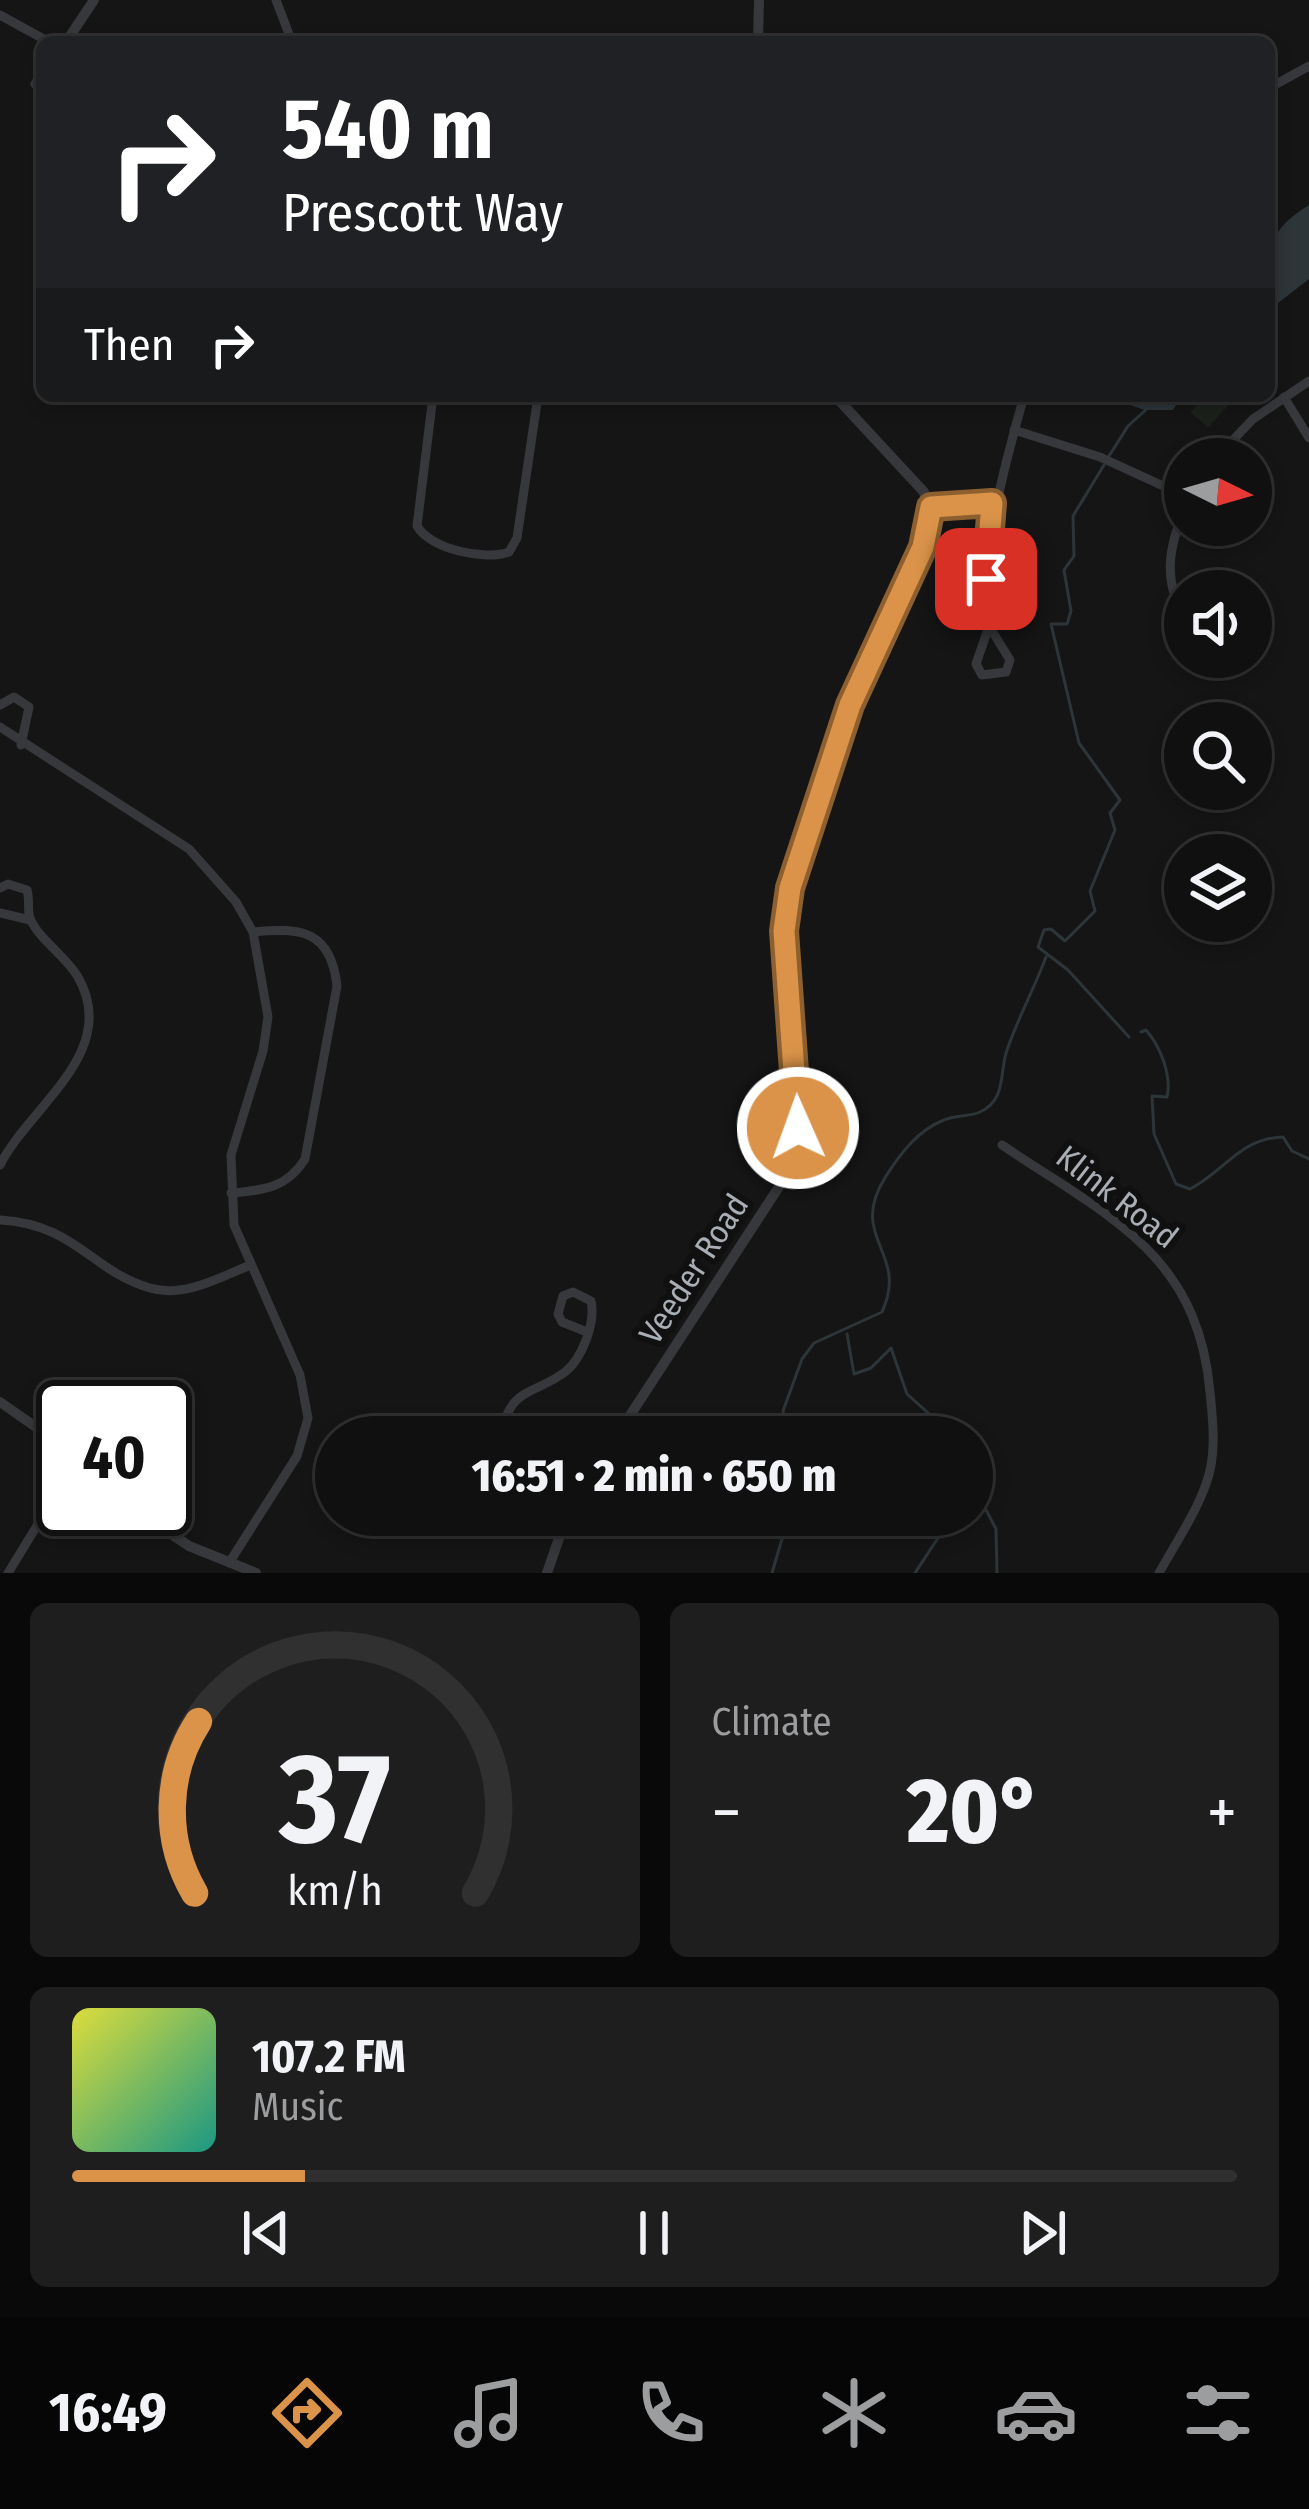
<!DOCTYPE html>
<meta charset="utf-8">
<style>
body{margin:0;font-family:"Fira Sans Condensed",sans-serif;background:#1e1e1e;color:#f1f3f6;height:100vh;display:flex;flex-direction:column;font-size:45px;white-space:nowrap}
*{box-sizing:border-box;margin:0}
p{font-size:39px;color:#9c9d9f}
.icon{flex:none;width:66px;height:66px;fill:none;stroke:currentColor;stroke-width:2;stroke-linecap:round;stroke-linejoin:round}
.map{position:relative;height:1573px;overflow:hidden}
.details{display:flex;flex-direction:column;gap:30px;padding:30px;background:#090909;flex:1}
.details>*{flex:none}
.top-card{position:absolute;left:36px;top:36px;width:1239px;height:366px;border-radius:18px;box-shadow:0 6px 18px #0003,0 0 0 3px #303030;background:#202124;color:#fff;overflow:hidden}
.needle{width:78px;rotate:95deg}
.buttons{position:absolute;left:1164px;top:438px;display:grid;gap:24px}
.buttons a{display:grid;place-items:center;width:108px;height:108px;border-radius:50%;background:#101010;box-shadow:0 6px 18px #0003,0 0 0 3px #303030;font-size:60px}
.speed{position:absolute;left:36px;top:1380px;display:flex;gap:24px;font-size:60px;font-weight:700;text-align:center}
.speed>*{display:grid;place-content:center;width:156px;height:156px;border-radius:50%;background:#101010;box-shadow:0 6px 18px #0003,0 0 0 3px #303030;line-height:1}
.speed .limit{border:6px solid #111;border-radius:18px;background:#fff;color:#111}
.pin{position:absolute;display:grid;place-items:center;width:102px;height:102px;color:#fff;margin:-51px;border-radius:24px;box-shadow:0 6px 18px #0006}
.me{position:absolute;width:132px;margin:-66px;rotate:358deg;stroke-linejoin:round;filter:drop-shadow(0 0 9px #0008)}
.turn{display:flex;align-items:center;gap:42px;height:252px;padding:0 48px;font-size:54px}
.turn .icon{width:156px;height:156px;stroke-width:2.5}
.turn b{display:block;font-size:84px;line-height:102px}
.then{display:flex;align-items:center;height:114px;padding:0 48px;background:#0003;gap:24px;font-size:45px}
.big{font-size:90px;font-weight:800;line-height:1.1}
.details .card{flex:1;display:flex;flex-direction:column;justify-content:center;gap:18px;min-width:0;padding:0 42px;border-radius:18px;background:#1e1e1e}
.details .dial{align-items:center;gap:0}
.dial svg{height:312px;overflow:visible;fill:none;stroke:#303030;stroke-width:7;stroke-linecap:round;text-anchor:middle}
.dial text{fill:#f1f3f6;stroke:none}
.song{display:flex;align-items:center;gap:36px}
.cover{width:144px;height:144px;border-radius:18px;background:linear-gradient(135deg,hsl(60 70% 55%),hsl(170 70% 35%))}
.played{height:12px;border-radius:6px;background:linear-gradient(90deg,#da9349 20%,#303030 20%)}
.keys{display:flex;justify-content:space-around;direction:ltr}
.heat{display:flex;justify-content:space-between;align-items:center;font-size:66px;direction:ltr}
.details .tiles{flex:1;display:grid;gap:30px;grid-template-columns:1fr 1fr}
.card:last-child{grid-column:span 2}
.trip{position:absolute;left:315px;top:1416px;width:678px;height:120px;border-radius:60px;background:#101010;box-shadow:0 6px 18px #0003,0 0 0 3px #303030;font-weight:800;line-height:120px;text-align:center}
.menu{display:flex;height:192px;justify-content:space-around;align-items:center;background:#060606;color:#9c9d9f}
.menu .icon{width:84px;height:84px}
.menu .current{color:#da9349}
.menu b{font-size:54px;color:#f1f3f6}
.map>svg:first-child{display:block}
.green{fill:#1c211c}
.water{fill:#2d3539}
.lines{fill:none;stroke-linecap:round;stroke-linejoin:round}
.stream{stroke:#2d3539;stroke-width:3}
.minor{stroke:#36383b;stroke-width:9}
.tertiary{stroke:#36383b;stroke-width:10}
.route-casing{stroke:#8e602f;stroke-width:30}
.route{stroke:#da9349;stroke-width:21}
.labels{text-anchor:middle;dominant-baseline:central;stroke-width:12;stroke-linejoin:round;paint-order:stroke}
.street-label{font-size:33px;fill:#a9aeb5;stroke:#101011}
</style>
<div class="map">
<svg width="1309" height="1573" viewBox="0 0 1309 1573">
<rect width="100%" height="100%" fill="#151516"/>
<!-- green -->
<path class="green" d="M1207 396H1237L1208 427 1190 412Z"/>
<!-- water -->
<g class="water">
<path d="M1309 205V279L1269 310C1269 258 1260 235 1309 205Z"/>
<path d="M1128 396H1181L1173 410H1145L1124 403Z"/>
</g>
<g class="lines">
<!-- stream -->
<g class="stream">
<path d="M1109 456 1128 426 1148 408"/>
<path d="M1104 465 1073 516 1074 556 1064 570 1071 611 1067 624H1051L1079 743 1120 800 1110 813 1115 830 1090 891 1095 911 1065 941 1051 929 1044 930 1038 947 1068 970 1129 1037"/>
<path d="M1141 1032 1146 1030C1160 1046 1172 1075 1167 1097L1152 1096 1154 1134 1176 1184 1190 1189C1224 1172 1240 1138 1283 1137L1292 1151 1309 1159"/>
<path d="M847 1334 854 1374 871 1368 891 1348 907 1394 955 1437"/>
<path d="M789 1437 783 1411 802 1359 814 1343 882 1312C910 1251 846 1239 886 1176 900 1154 918 1130 944 1120 955 1115 969 1117 980 1112 1007 1099 999 1073 1007 1050 1018 1018 1034 989 1046 957"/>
<path d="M972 1483 996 1529 997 1573"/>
<path d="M772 1573 789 1515"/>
<path d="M915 1573 953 1515"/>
</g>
<!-- minor -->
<g class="minor">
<path d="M276 0 292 42"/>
<path d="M0 15 49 42"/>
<path d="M42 72 35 84 42 90"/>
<path d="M1269 88 1309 66"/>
<path d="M433 396 417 526C430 549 485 561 509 552L517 538 538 396"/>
<path d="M1284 397 1309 438"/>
<path d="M1014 430 1100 457 1185 496"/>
<path d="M1215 459 1253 419 1309 381"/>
<path d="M931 507 992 503"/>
<path d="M1185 508C1169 546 1162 581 1185 617"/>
<path d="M989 626C983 539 1001 479 1024 396"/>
<path d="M989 626 1010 660 1006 672 982 675 976 664Z"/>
<path d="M1208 657 1216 668 1230 671 1243 657"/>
<path d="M0 705 14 697 29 707 21 745"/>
<path d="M0 727 189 849 236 902 253 932 268 1017 263 1051 231 1155 234 1225 300 1375 308 1418 297 1456 229 1563"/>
<path d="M0 888 8 884 27 890C30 899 27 910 30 918 38 939 66 956 78 977 121 1052 29 1107 0 1165"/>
<path d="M0 913 30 920"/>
<path d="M1002 1145C1107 1216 1198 1253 1210 1392 1213 1422 1217 1455 1206 1484 1195 1515 1175 1544 1159 1573"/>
<path d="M231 1193C264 1190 287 1188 305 1159L337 986C331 931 302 927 253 932"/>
<path d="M0 1220C75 1224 91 1271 150 1288 183 1298 219 1278 248 1266"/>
<path d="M501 1437C509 1386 533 1396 565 1372 582 1359 596 1322 591 1301L573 1292 563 1296 558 1314 562 1322 587 1332"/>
<path d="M8 1573 38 1524 63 1499"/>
</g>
<!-- tertiary -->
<g class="tertiary">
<path d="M66 42 94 0"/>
<path d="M758 42 759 0"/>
<path d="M0 1402 63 1446"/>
<path d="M616 1437 786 1176 798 1128 784 931 790 888 860 678 931 522 924 492 835 396"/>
<path d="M134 1509 189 1546 256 1573"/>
<path d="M547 1573 567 1515"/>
</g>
</g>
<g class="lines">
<!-- route casing -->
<g class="route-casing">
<path id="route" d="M798 1128 784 931 790 888 850 705 923 547 931 507 992 503 986 579"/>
</g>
<!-- route -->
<use href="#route" class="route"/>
</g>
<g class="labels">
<!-- street labels -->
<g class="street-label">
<text transform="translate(1117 1197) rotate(38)">Klink Road</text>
<text transform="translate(694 1269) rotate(-57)">Veeder Road</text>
</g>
</g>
</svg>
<div class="buttons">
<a><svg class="needle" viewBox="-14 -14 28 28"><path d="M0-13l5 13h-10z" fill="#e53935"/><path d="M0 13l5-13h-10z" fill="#9c9d9f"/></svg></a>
<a><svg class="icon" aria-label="sound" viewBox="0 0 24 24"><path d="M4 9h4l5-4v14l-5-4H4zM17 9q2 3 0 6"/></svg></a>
<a><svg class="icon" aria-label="search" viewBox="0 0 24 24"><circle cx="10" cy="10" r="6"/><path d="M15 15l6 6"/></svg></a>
<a><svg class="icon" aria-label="layers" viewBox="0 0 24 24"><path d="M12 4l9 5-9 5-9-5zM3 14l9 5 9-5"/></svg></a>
</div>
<div class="speed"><div class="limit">40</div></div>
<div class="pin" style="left:986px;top:579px;background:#d93025"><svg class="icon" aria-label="arrive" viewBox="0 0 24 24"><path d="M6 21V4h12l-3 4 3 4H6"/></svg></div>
<svg class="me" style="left:798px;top:1128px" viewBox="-20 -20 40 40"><circle r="17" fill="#da9349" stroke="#fff" stroke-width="3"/><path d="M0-11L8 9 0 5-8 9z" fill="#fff"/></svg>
<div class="trip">16:51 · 2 min · 650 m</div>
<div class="top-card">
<div class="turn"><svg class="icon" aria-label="right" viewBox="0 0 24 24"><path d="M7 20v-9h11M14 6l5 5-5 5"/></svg><div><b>540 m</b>Prescott Way</div></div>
<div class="then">Then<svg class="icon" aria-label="right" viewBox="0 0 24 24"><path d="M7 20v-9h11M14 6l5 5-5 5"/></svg></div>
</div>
</div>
<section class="details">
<div class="tiles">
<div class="card dial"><svg viewBox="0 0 100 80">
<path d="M14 69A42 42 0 1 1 86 69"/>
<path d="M14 69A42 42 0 0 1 15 25" stroke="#da9349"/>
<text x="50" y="56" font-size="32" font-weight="700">37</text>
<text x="50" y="72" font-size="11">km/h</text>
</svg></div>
<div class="card"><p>Climate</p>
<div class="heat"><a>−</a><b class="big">20°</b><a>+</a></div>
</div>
<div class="card">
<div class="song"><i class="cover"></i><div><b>107.2 FM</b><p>Music</p></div></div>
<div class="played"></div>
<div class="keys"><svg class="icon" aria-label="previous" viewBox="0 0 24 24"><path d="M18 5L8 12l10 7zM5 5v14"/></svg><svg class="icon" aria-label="pause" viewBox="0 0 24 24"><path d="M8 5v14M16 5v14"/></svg><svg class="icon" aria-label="next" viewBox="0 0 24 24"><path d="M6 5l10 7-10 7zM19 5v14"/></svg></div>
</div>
</div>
</section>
<nav class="menu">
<b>16:49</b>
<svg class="icon current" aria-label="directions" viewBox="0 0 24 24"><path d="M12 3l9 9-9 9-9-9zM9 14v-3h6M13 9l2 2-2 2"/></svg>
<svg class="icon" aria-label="music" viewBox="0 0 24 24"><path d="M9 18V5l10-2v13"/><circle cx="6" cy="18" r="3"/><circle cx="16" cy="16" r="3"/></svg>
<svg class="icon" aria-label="phone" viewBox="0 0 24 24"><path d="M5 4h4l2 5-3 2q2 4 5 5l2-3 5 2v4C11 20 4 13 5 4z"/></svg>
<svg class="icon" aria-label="climate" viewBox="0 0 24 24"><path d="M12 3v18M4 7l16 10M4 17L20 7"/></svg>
<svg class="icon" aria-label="car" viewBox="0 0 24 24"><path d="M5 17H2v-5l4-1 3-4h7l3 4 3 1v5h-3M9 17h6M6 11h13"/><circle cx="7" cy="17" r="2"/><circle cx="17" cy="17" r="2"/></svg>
<svg class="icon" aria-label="filters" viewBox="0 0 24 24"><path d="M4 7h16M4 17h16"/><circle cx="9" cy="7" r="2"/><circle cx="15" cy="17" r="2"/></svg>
</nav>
